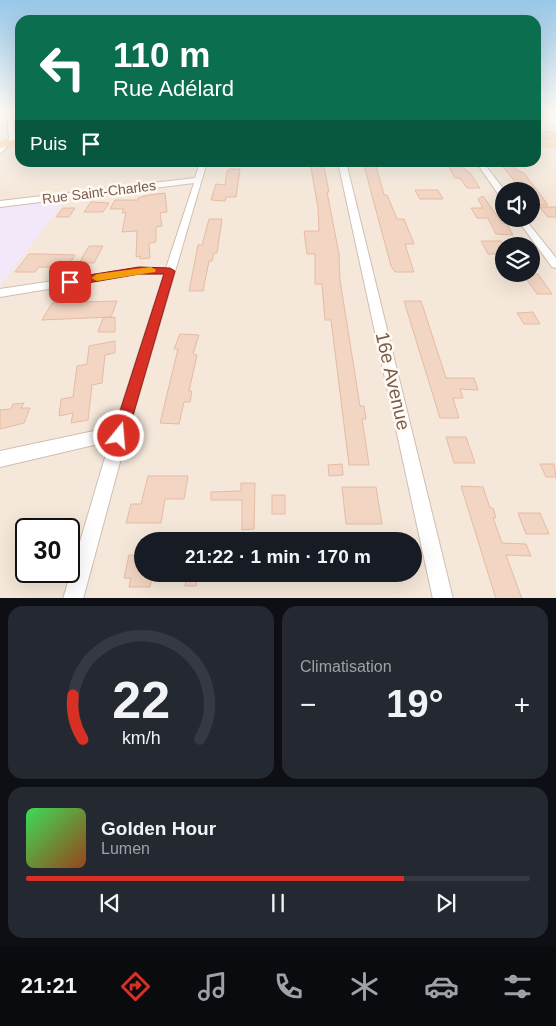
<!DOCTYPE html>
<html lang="fr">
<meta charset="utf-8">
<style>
body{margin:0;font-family:Helvetica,sans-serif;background:#242831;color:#f1f3f6;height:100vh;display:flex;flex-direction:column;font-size:19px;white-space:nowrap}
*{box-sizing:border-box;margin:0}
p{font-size:16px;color:#9ea1a6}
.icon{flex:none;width:28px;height:28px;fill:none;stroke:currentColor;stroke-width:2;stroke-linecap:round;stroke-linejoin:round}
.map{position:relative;height:598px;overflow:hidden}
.details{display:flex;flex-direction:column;gap:8px;padding:8px;background:#0d0f14;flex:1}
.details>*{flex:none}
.banner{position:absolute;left:15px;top:15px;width:526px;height:152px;border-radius:15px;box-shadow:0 5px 20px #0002;background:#0b6e4f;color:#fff;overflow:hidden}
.controls{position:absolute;left:495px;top:182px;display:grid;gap:10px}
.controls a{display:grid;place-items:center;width:45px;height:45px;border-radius:50%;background:#171b24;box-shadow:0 5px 20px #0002;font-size:25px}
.speed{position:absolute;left:15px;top:518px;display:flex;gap:10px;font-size:25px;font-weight:700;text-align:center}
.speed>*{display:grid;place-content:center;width:65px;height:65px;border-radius:50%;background:#171b24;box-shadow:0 5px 20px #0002;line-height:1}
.speed .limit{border:2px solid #111;border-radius:8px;background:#fff;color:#111}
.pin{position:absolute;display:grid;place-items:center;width:42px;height:42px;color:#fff;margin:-21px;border-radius:10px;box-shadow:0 2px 8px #0006}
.me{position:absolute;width:55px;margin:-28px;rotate:17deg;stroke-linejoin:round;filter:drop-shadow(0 0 4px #0008)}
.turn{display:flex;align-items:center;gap:18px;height:105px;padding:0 15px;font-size:22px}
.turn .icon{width:65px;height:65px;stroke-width:2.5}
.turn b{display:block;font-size:35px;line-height:42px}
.then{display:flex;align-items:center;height:48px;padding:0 15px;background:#0003;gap:10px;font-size:19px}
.big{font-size:38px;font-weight:700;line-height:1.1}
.details .tile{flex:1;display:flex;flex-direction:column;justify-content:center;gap:8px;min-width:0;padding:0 18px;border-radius:15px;background:#242831}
.details .dial{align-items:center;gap:0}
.dial svg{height:130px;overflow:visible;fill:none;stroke:#363941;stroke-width:7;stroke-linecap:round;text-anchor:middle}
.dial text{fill:#f1f3f6;stroke:none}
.song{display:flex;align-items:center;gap:15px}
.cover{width:60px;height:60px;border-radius:8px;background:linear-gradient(135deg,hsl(130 70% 55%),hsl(20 70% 35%))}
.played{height:5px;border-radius:2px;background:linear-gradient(90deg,#d93025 75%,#363941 75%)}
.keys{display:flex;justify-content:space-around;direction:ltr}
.heat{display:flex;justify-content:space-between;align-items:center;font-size:28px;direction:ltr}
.details .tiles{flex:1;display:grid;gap:8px;grid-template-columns:1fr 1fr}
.tile:last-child{grid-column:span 2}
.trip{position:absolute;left:134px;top:532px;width:288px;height:50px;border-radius:25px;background:#171b24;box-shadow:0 5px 20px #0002;font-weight:700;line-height:50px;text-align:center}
.dock{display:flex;height:80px;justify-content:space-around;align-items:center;background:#090b0e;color:#9ea1a6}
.dock .icon{width:35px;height:35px}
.dock .on{color:#d93025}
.dock b{font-size:22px;color:#f1f3f6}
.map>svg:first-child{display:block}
.residential{fill:#f5e8da;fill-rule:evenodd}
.education{fill:#f3e8fa}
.building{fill:#f3d5c3;stroke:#e6bba3}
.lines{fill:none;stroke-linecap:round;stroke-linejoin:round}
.street-casing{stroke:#d1beb0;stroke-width:2}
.primary-casing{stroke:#dad1cd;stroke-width:1}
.street{fill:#fff;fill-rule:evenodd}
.primary{fill:#fbd9a5;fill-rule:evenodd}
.route{fill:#d93025;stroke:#8d1f18}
.slow{fill:#f59e0b}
.labels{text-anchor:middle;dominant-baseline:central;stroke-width:5;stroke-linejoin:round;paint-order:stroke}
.far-street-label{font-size:14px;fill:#7a5c4d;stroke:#fffaf3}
.near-street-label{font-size:19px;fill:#7a5c4d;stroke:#fffaf3}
</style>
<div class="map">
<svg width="556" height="599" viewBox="0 0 556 599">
<rect width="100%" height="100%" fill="#fdf6ec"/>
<!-- residential -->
<path class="residential" d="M0 111H20V162H536V122L556 125V598H0ZM504 191H531V219H504ZM504 246H531V274H504ZM26 529H69V571H26ZM142 541H412V574H142Z"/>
<!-- education -->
<path class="education" d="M65 200 0 286V208Z"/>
<!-- building -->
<g class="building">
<path d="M536 130 556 133V140L541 138Z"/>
<path d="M310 162H323L329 192H327L339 254 340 280 360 406H364L366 419H362L369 465H349L331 320H325L322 284H315V254H307L304 231H319L318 208Z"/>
<path d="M363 162H375L384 195H387L397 219H404L414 244H405L414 272H395L391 266Z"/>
<path d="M446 162H460L465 170 470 173 480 188H467L460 178H455Z"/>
<path d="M499 162H510L518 171 524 173 548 205H536L531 199V190L521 189Z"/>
<path d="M230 169H240L236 197H226L225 201 211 200 216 184 225 185 227 171Z"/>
<path d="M415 190H438L443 199H420Z"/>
<path d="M165 193 167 212 160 213 162 226 156 227V242L149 243 150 258 140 259V256L136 257 137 231 122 232 126 212 122 213 124 209H110L115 200H138V198L149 195Z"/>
<path d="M483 196 502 223 507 224 513 235 496 234 488 218H477L471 208H483L478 199Z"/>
<path d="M91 202 109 203 103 212H84Z"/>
<path d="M539 207H556V217H548Z"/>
<path d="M63 208H75L69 217H56Z"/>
<path d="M209 219H222L217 253H214L212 261H209L203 291H189L198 245H202Z"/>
<path d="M481 241H501L504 245V254H488Z"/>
<path d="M89 246H103L94 263H79Z"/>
<path d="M29 254H44L75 255 67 268 39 267 35 272H15Z"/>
<path d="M523 274H538L552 294H537Z"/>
<path d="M117 301 111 317 42 320 52 303Z"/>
<path d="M404 301H421L446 378H474L478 390 460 389 463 398H453L459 418H440Z"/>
<path d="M533 312 540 324H524L517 313Z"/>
<path d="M115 317V332H98L103 318Z"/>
<path d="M180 334 199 335 193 354 197 355 189 391H192L190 402H184L179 424 160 423 178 349H174Z"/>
<path d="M115 341V353L105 355 102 383 92 385 88 420 71 423 73 413 59 416 61 399 73 397 77 366 87 364 89 346Z"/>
<path d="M24 403 21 408H30L24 423 0 429V410L11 409 13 404Z"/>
<path d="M446 437H466L475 463H454Z"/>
<path d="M342 464 343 475 329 476 328 465Z"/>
<path d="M540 464H554L556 477H546Z"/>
<path d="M148 476H188L184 499H165L161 523H126L131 504H141Z"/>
<path d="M241 483H255L254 529 242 530V500H211V492L241 491Z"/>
<path d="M461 486 483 487 490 508H493L496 518H493L502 543 526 544 531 556 506 555 522 599H496Z"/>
<path d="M342 487H376L382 524H346Z"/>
<rect x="272" y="495" width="13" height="19"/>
<path d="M518 513H540L549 534H526Z"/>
<path d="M129 555 142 556V574H153L150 587H129L131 578H124Z"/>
<path d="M187 574H198L196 586H185Z"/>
</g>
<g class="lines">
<!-- street casing -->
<g class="street-casing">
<g id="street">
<path d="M7 111H13L15 139 0 154V148L9 139Z"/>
<path d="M200 162H207L127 436 83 599H63L109 444 94 445 0 467V451L94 431 114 429 164 274H139L0 297V289L139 268H166L194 183 0 207V201L195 178Z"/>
<path d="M338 162H346L453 599H433Z"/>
<path d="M476 162H483L505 191 504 198H501Z"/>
<path d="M517 219H525L556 258V268L552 267Z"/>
</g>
</g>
<!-- primary casing -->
<g class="primary-casing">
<g id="primary">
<path d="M20 139V145L0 148V142Z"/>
<path d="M536 139 556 142V148L536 145Z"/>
</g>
</g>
<!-- street -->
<use href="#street" class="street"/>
<!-- primary -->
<use href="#primary" class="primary"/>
</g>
<!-- sky -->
<linearGradient id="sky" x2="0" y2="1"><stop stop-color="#97c7e8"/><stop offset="0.57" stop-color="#fefbf6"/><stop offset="1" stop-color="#fefbf6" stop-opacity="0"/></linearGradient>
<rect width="556" height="195" fill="url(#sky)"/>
<!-- route -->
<path class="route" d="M139 267 170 268 175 271 127 436 125 441 119 443 114 441 112 436 164 274H139L70 286 64 282 70 278Z"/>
<!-- slow -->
<path class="slow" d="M151 267 156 270 155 272 97 281 91 278 97 274Z"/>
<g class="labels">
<!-- far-street labels -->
<g class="far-street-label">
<text transform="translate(99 192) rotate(-7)">Rue Saint-Charles</text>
</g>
<!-- near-street labels -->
<g class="near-street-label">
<text transform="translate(393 381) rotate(77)">16e Avenue</text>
</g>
</g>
</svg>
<div class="controls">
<a><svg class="icon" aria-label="sound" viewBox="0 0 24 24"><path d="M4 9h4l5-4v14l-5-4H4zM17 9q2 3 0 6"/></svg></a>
<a><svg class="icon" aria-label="layers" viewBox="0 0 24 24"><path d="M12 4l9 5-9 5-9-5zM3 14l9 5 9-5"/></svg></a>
</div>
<div class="speed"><div class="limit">30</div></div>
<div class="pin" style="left:70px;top:282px;background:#d93025"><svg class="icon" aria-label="arrive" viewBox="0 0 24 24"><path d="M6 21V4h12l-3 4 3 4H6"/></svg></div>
<svg class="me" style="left:119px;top:436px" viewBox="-20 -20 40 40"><circle r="17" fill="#d93025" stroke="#fff" stroke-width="3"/><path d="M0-11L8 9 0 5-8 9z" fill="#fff"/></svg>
<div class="trip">21:22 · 1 min · 170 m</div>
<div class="banner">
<div class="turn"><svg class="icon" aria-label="left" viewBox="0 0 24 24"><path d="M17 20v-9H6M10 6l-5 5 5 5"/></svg><div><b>110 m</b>Rue Adélard</div></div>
<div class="then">Puis<svg class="icon" aria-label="arrive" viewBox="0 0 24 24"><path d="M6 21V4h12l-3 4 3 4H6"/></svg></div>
</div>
</div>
<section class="details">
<div class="tiles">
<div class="tile dial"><svg viewBox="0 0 100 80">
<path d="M14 69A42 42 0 1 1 86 69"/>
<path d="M14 69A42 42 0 0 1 8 42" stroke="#d93025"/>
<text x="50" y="56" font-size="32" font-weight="700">22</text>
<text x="50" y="72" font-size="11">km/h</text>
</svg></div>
<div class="tile"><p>Climatisation</p>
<div class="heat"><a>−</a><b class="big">19°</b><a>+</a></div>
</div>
<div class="tile">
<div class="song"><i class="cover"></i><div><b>Golden Hour</b><p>Lumen</p></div></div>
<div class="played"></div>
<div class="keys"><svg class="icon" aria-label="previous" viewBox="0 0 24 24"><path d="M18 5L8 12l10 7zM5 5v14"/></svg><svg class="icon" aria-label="pause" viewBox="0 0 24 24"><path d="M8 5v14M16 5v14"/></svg><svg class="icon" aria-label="next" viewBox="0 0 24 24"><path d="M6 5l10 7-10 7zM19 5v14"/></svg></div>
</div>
</div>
</section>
<nav class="dock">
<b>21:21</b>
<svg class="icon on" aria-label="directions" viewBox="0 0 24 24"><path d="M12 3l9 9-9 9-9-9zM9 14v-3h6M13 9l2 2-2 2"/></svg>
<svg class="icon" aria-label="music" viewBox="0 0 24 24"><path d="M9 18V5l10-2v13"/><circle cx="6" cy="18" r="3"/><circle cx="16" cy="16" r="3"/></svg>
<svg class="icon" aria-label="phone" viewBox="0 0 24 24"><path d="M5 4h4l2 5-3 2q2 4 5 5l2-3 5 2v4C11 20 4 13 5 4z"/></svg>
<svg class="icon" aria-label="climate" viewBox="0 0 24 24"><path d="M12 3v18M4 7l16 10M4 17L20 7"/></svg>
<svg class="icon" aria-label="car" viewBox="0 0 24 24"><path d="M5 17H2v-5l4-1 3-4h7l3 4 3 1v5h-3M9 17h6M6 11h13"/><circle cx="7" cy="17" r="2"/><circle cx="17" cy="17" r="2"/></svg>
<svg class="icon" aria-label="filters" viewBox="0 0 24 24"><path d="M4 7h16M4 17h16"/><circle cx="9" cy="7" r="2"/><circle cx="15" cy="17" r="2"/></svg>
</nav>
